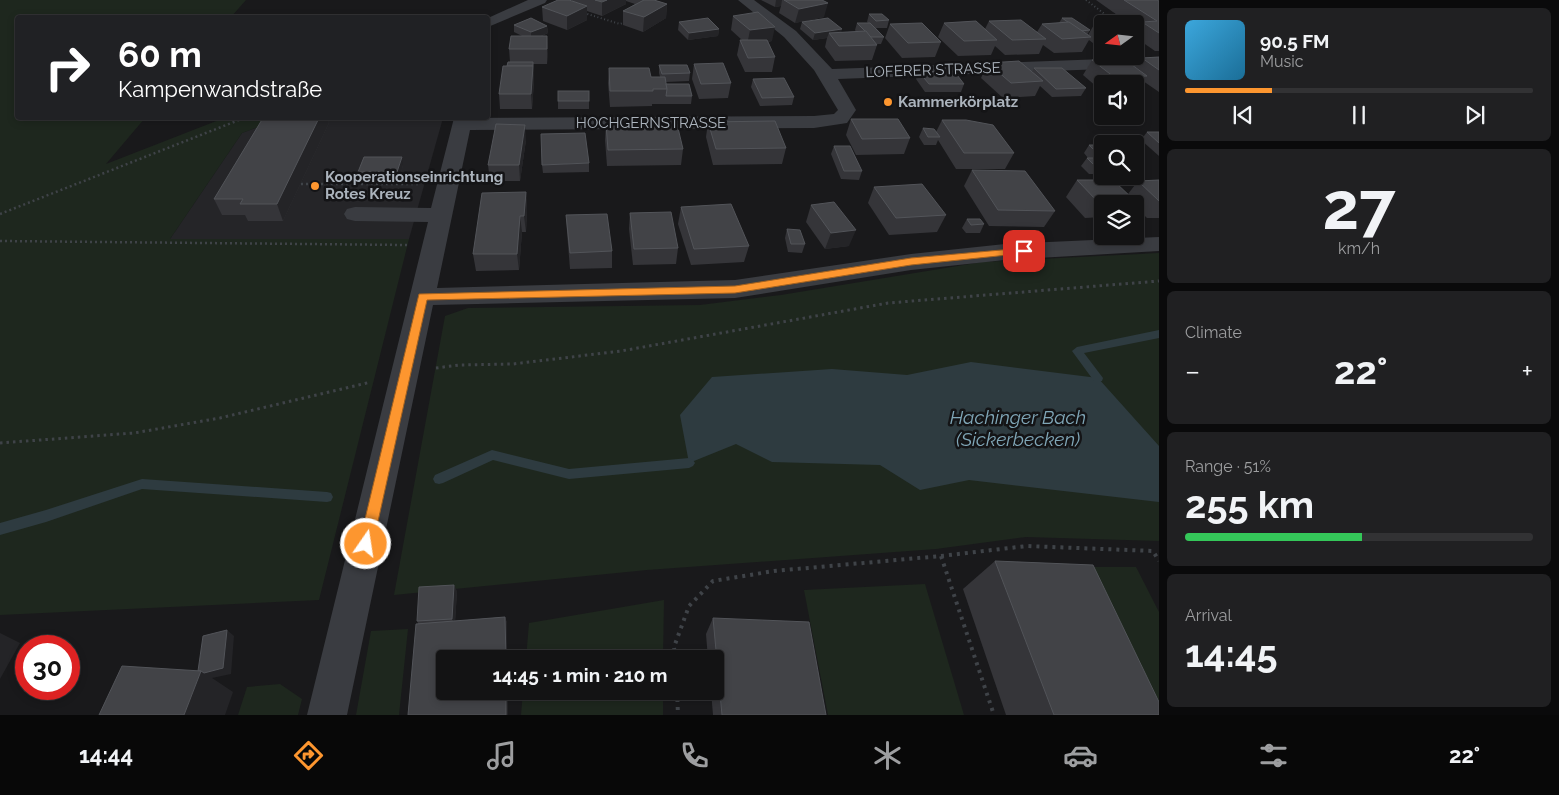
<!DOCTYPE html>
<meta charset="utf-8">
<style>
body{margin:0;font-family:Raleway,sans-serif;background:#202022;color:#f1f3f6;height:100vh;display:flex;flex-direction:column;font-size:19px;white-space:nowrap}
*{box-sizing:border-box;margin:0}
p{font-size:16px;color:#9d9ea0}
.icon{flex:none;width:28px;height:28px;fill:none;stroke:currentColor;stroke-width:2;stroke-linecap:round;stroke-linejoin:round}
.map{position:relative;flex:1;overflow:hidden}
.drawer{display:flex;flex-direction:column;gap:8px;padding:8px;background:#0a0a0b;width:400px}
.drawer>*{flex:none}
.hud{position:absolute;left:15px;top:15px;width:475px;height:105px;border-radius:5px;box-shadow:0 2px 8px #0003,0 0 0 1px #323234;background:#202124;color:#fff;overflow:hidden}
.needle{width:32px;rotate:255deg}
.fabs{position:absolute;left:1094px;top:15px;display:grid;gap:10px}
.fabs a{display:grid;place-items:center;width:50px;height:50px;border-radius:5px;background:#131314;box-shadow:0 2px 8px #0003,0 0 0 1px #323234;font-size:25px}
.speed{position:absolute;left:15px;top:635px;display:flex;gap:10px;font-size:25px;font-weight:700;text-align:center}
.speed>*{display:grid;place-content:center;width:65px;height:65px;border-radius:50%;background:#131314;box-shadow:0 2px 8px #0003,0 0 0 1px #323234;line-height:1}
.speed .limit{border:8px solid #d22;background:#fff;color:#111}
.pin{position:absolute;display:grid;place-items:center;width:42px;height:42px;color:#fff;margin:-21px;border-radius:10px;box-shadow:0 2px 8px #0006}
.me{position:absolute;width:55px;margin:-28px;rotate:13deg;stroke-linejoin:round;filter:drop-shadow(0 0 4px #0008)}
.turn{display:flex;align-items:center;gap:18px;height:105px;padding:0 20px;font-size:22px}
.turn .icon{width:65px;height:65px;stroke-width:2.5}
.turn b{display:block;font-size:35px;line-height:42px}
.big{font-size:38px;font-weight:700;line-height:1.1}
.drawer .widget{flex:1;display:flex;flex-direction:column;justify-content:center;gap:8px;min-width:0;padding:0 18px;border-radius:8px;background:#202022}
.drawer .dial{align-items:center;gap:0}
.dial b{font-size:65px;line-height:1}
.song{display:flex;align-items:center;gap:15px}
.cover{width:60px;height:60px;border-radius:8px;background:linear-gradient(135deg,hsl(200 70% 55%),hsl(200 70% 35%))}
.played{height:5px;border-radius:2px;background:linear-gradient(90deg,#fd962f 25%,#323234 25%)}
.keys{display:flex;justify-content:space-around;direction:ltr}
.heat{display:flex;justify-content:space-between;align-items:center;font-size:28px;direction:ltr}
.charge{height:8px;border-radius:4px;background:linear-gradient(90deg,#34c759 51%,#323234 0)}
.trip{position:absolute;left:436px;top:650px;width:288px;height:50px;border-radius:5px;background:#131314;box-shadow:0 2px 8px #0003,0 0 0 1px #323234;font-weight:700;line-height:50px;text-align:center}
.dock{display:flex;height:80px;justify-content:space-around;align-items:center;background:#080808;color:#9d9ea0}
.dock .icon{width:35px;height:35px}
.dock .active{color:#fd962f}
.dock b{font-size:22px;color:#f1f3f6}
main{display:flex;flex:1;min-height:0}
.map>svg:first-child{display:block}
.built{fill:#252528}
.green{fill:#1e271e}
.water{fill:#2e3b40}
.lines{fill:none;stroke-linecap:round;stroke-linejoin:round}
.stream{fill:#2e3b40;fill-rule:evenodd}
.path-far3{stroke:#3f4348;stroke-width:2;stroke-dasharray:1 2.5;stroke-linecap:butt}
.path-far2{stroke:#3f4348;stroke-width:2.5;stroke-dasharray:2 3;stroke-linecap:butt}
.path-far1{stroke:#3f4348;stroke-width:3;stroke-dasharray:2.5 4;stroke-linecap:butt}
.path{stroke:#3f4348;stroke-width:4;stroke-dasharray:3 5;stroke-linecap:butt}
.minor{fill:#3a3c41;fill-rule:evenodd}
.wall{fill:#353539}
.shaded-wall{fill:#242427}
.building{fill:#424347;stroke:#525459}
.route{fill:#fd962f;stroke:#a4621f}
.poi-dot{fill:#fd962f;stroke:#141416;stroke-width:2}
.labels{text-anchor:middle;dominant-baseline:central;stroke-width:5;stroke-linejoin:round;paint-order:stroke}
.far-street-label{font-size:15px;fill:#abb3bc;stroke:#141416}
.far-poi-label{font-size:15px;font-weight:bold;fill:#abb3bc;stroke:#141416;text-anchor:start}
.water-label{font-size:19px;font-style:italic;fill:#80a7b8;stroke:#141416}
</style>
<main>
<div class="map">
<svg width="1159" height="715" viewBox="0 0 1159 715">
<rect width="100%" height="100%" fill="#19191b"/>
<!-- built -->
<path class="built" d="M282 118H443L409 239H170L242 133Z"/>
<!-- green -->
<g class="green">
<path d="M0 0H246L231 17 18 18V118H145L106 164 224 118H282L242 133 170 239H409L319 600 0 615Z"/>
<path d="M1159 253V541L1026 537 936 549 647 570 394 595 445 316 468 308 700 305 781 295 982 262Z"/>
<path d="M1050 567H1136L1159 612V715Z"/>
<path d="M925 584 964 715H828L804 590Z"/>
<path d="M664 600 663 659H526L529 623Z"/>
<path d="M408 629 399 715H356L371 631Z"/>
<path d="M280 684 302 699 298 715H238L247 687Z"/>
<path d="M523 691H663V715H521Z"/>
</g>
<!-- water -->
<path class="water" d="M971 362 1098 378 1159 446V502L969 480 920 490 880 465 772 462 736 444 689 463 680 415 712 377 832 369 907 375Z"/>
<g class="lines">
<!-- stream -->
<g class="stream">
<path d="M1159 330V338L1084 353 1103 378 1102 381H1094L1072 351 1077 347Z"/>
<path d="M492 450 569 469 689 458 693 460 695 463 693 466 689 468 569 479 493 460 443 483 439 484 435 483 433 479 435 475Z"/>
<path d="M142 479 327 492 331 493 333 497 331 501 327 502 142 489 46 522 0 535V523L46 510Z"/>
</g>
<!-- path-far3 -->
<g class="path-far3">
<path d="M1086 0 1118 24"/>
<path d="M584 13 620 24 625 22"/>
</g>
<!-- path-far2 -->
<g class="path-far2">
<path d="M301 184H419"/>
<path d="M0 214 244 118"/>
<path d="M0 241 407 245"/>
</g>
<!-- path-far1 -->
<g class="path-far1">
<path d="M436 368 459 365 513 364 621 351 888 303 1159 281"/>
<path d="M0 443 134 433 220 418 371 382"/>
</g>
<!-- path -->
<g class="path">
<path d="M941 556 1027 546 1153 551 1159 561"/>
<path d="M675 659 674 647 689 606 713 581 774 571 941 556 994 715"/>
<path d="M677 691 678 715"/>
</g>
<!-- minor -->
<g class="minor">
<path d="M528 0H547L545 3 488 27V18Z"/>
<path d="M738 0H754L796 31 832 69 1159 57V67L838 79 856 110 847 123 814 128 470 130 437 288 735 280 911 254 1005 244 1159 237V251L1005 260 911 270 735 298 433 305 347 715H307L428 222 355 221 347 219 344 214 347 209 355 207 431 208 454 118 814 116 834 114 838 110 814 70 784 37Z"/>
</g>
</g>
<!-- wall -->
<g class="wall">
<path d="M572 0H654L667 4 666 18 643 32 623 25V11L635 4 626 1V4L602 16 587 11V20L567 30 543 21 542 7 572 1Z"/>
<path d="M761 0H822L824 17 795 23 779 13 781 6 775 7Z"/>
<path d="M1096 0H1157L1159 1V51H1155L1142 42 1135 51V30L1136 31 1138 29 1135 27V24H1130Z"/>
<path d="M869 14 889 20 887 28H876L884 37 881 44H877V45L872 60 835 61 825 47 827 38 813 40 800 29 802 22 842 32H856L855 30 857 23H868L867 22Z"/>
<path d="M733 16 772 41 768 42 775 57 772 72H745L737 55 740 40H742L731 30Z"/>
<path d="M1062 18 1090 30 1087 35H1088L1095 23 1102 24V50L1089 40 1082 52 1054 53 1043 45 1039 54 1005 55 995 46 991 55 958 56 938 37 944 23 985 29 989 21 1037 32 1042 24 1059 23Z"/>
<path d="M679 22 719 29 718 36 688 40 678 30Z"/>
<path d="M890 24 941 42 935 57 902 58 885 38Z"/>
<path d="M514 25 547 26 548 33 542 36 548 50 547 64H533L534 81 532 109H500L499 94 507 66 510 62 509 49 522 36 514 32Z"/>
<path d="M1159 57V92L1143 81 1136 91H1135V84H1102V103L1093 94 1097 87 1083 75 1092 60 1135 68 1142 58Z"/>
<path d="M988 63 1032 72 1034 68 1086 88 1081 96 1052 97 1040 86 1035 96 1003 98 981 78Z"/>
<path d="M694 64 731 83 728 98 699 99 692 79Z"/>
<path d="M659 65 690 73 689 81 666 82V84L692 96 691 104H652V106L610 107 608 83 609 68 651 77H660L659 73Z"/>
<path d="M919 72 964 84 961 92H925L916 79Z"/>
<path d="M753 79 794 97 792 105 760 106 751 87Z"/>
<path d="M558 91 589 101V109H558Z"/>
<path d="M263 118H327L329 123 283 221H248L245 215H222L214 199Z"/>
<path d="M851 119 910 138 904 154 856 155 846 135Z"/>
<path d="M942 120 1014 153 1005 169H956L938 140 936 145H924L919 137 923 128 936 132Z"/>
<path d="M708 122 786 148 782 164 713 165 706 137Z"/>
<path d="M606 124 683 149 681 165 607 166 605 140Z"/>
<path d="M1147 132H1159V156L1141 140Z"/>
<path d="M526 140 520 181H490L488 165Z"/>
<path d="M1089 145H1102V174H1089L1081 166 1087 158H1088L1084 153Z"/>
<path d="M834 146 862 171 859 180 841 179 831 154Z"/>
<path d="M589 163V172L543 173 542 165Z"/>
<path d="M403 165 399 181H361L358 172Z"/>
<path d="M972 170 1055 211 1044 227 989 226 964 186Z"/>
<path d="M1077 180 1128 194 1138 181 1159 180V218H1147L1135 206V204L1132 203 1131 204H1102V217L1085 218 1066 197Z"/>
<path d="M874 187 946 215 937 232 889 235 868 203Z"/>
<path d="M526 192 527 209 526 232H522L519 270 476 271 473 254Z"/>
<path d="M811 205 849 246 825 249 806 222Z"/>
<path d="M681 207 749 246 744 262 691 265 678 224Z"/>
<path d="M630 213 678 248 676 264 633 265 629 229Z"/>
<path d="M566 215 612 251V268L570 269 567 232Z"/>
<path d="M967 219 984 224 980 233H966L962 228Z"/>
<path d="M787 229 805 244 802 253 788 252 785 238Z"/>
<path d="M995 561 1159 715H1006L963 589Z"/>
<path d="M457 591 455 621 505 617 507 623 445 691H508V715H408L418 623 417 621Z"/>
<path d="M713 618 826 715H713L711 691H715V659H708L706 634Z"/>
</g>
<!-- shaded-wall -->
<g class="shaded-wall">
<path d="M607 0H626V4L602 16V2Z"/>
<path d="M776 0H782L781 6 775 7Z"/>
<path d="M828 3 824 17 795 23 799 9Z"/>
<path d="M667 4 666 18 643 32 644 17Z"/>
<path d="M587 6V20L567 30V16Z"/>
<path d="M547 26 548 33 531 40V32Z"/>
<path d="M775 27 772 41 747 45 750 30Z"/>
<path d="M719 29 718 36 688 40 689 33Z"/>
<path d="M842 29 840 37 829 33 827 38 813 40 815 33Z"/>
<path d="M547 36 548 50 547 64Z"/>
<path d="M533 62 534 81 532 109 531 94Z"/>
<path d="M319 118H327L329 123 283 221 277 204Z"/>
<path d="M525 125 526 140 520 181 519 165Z"/>
<path d="M402 157 403 165 399 181 397 172Z"/>
<path d="M526 192 527 209 526 232 524 216Z"/>
<path d="M520 216 522 232 519 270 517 254Z"/>
<path d="M856 230 849 246 825 249 831 233Z"/>
<path d="M454 585 457 591 455 625 452 619Z"/>
<path d="M505 617 507 623V659H506Z"/>
<path d="M227 630 234 636 231 674 212 678 233 692 225 715H184L201 671Z"/>
<path d="M0 633 20 643 0 679Z"/>
<rect x="506" y="691" width="2" height="24"/>
</g>
<!-- building -->
<g class="building">
<path d="M558 0H569L587 6 567 16 542 7Z"/>
<path d="M595 0H607L602 2Z"/>
<path d="M644 0H654L667 4 644 17 623 11Z"/>
<path d="M784 0H822L828 3 799 9Z"/>
<path d="M1124 0H1157L1159 1V33L1142 22 1157 21Z"/>
<path d="M758 12 775 27 750 30 733 16Z"/>
<path d="M869 14H882L889 20 876 21Z"/>
<path d="M531 18 547 26 531 32 514 25Z"/>
<path d="M708 18 719 29 689 33 679 22Z"/>
<path d="M828 18 842 29 815 33 802 22Z"/>
<path d="M1062 18H1072L1090 30 1081 31Z"/>
<path d="M1021 20 1046 39 1012 40 989 21Z"/>
<path d="M976 21 997 40 964 41 944 23Z"/>
<path d="M1069 22 1091 37 1062 39 1042 24Z"/>
<path d="M1123 22 1125 24H1102V29L1095 23Z"/>
<path d="M857 23H870L884 37H871Z"/>
<path d="M922 23 941 42 908 43 890 24Z"/>
<path d="M1135 30 1145 37H1135Z"/>
<path d="M866 31 877 45 839 46 829 33Z"/>
<path d="M511 36H547V49H509Z"/>
<path d="M740 40H767L775 57 748 58Z"/>
<path d="M1159 57V70L1142 58Z"/>
<path d="M1124 59 1147 76 1114 77 1092 60Z"/>
<path d="M1019 61 1043 81 1011 83 988 63Z"/>
<path d="M508 62H533V66H507Z"/>
<path d="M723 63 731 83 701 84 694 64Z"/>
<path d="M659 65H687L690 73 662 74Z"/>
<path d="M503 66H533L531 94H499Z"/>
<path d="M609 68H649L651 77H665L667 89H653V91H610Z"/>
<path d="M1034 68H1062L1086 88 1056 89Z"/>
<path d="M954 71 964 84H929L919 72Z"/>
<path d="M784 78 794 97 762 98 753 79Z"/>
<path d="M666 84H689L692 96H666L667 89Z"/>
<path d="M1097 86H1102V90Z"/>
<rect x="558" y="91" width="31" height="10"/>
<path d="M263 118H319L277 204H240L243 199H214Z"/>
<path d="M851 119H898L910 138 862 139Z"/>
<path d="M942 120H966L993 125 1014 153H964Z"/>
<path d="M775 121 786 148 716 149 708 122Z"/>
<path d="M496 124 525 125 519 165H488Z"/>
<path d="M606 124H677L683 149 608 150Z"/>
<path d="M923 128 934 129 940 137H928Z"/>
<path d="M1147 132H1159V143Z"/>
<path d="M585 133 589 163 542 165 541 134Z"/>
<path d="M1089 145H1102V154H1098Z"/>
<path d="M834 146H850L862 171H844Z"/>
<path d="M364 157H402L397 172H358Z"/>
<path d="M1087 158H1102V166H1095Z"/>
<path d="M972 170 1025 171 1055 211 998 210Z"/>
<path d="M1077 180H1113L1134 200 1097 201Z"/>
<path d="M1159 180V201L1138 181Z"/>
<path d="M922 184 946 215 896 218 874 187Z"/>
<path d="M526 192 524 216H520L517 254H473L482 193Z"/>
<path d="M834 202 856 230 831 233 811 205Z"/>
<path d="M731 204 749 246 694 249 681 207Z"/>
<path d="M671 212 678 248 634 249 630 213Z"/>
<path d="M607 214 612 251 570 253 566 215Z"/>
<path d="M967 219H980L984 224 971 225Z"/>
<path d="M787 229 800 230 805 244H791Z"/>
<path d="M995 561 1093 565 1159 702V715H1054Z"/>
<path d="M454 585 452 619 417 621 419 587Z"/>
<path d="M505 617 506 659H445V691H506V715H408L416 624Z"/>
<path d="M713 618 809 622 826 715H722Z"/>
<path d="M227 630 223 668 204 673 201 671H198L203 636Z"/>
<path d="M122 666 201 671 184 715H99Z"/>
</g>
<!-- route -->
<path class="route" d="M1024 248 1029 251 1027 253 911 265 735 293 427 300 373 544 371 548 366 550 361 548 359 544 419 294 735 286 911 258Z"/>
<!-- markers -->
<g class="poi-dot">
<circle cx="888" cy="102" r="5"/>
<circle cx="315" cy="186" r="5"/>
</g>
<g class="labels">
<!-- far-street labels -->
<g class="far-street-label">
<text transform="translate(933 70) rotate(-2)">LOFERER STRASSE</text>
<text x="651" y="123">HOCHGERNSTRASSE</text>
</g>
<!-- far-poi labels -->
<g class="far-poi-label">
<text x="898" y="102">Kammerkörplatz</text>
<text x="325" y="177">Kooperationseinrichtung<tspan x="325" dy="17">Rotes Kreuz</tspan></text>
</g>
<!-- water labels -->
<g class="water-label">
<text x="1018" y="417">Hachinger Bach<tspan x="1018" dy="22">(Sickerbecken)</tspan></text>
</g>
</g>
</svg>
<div class="fabs">
<a><svg class="needle" viewBox="-14 -14 28 28"><path d="M0-13l5 13h-10z" fill="#e53935"/><path d="M0 13l5-13h-10z" fill="#9d9ea0"/></svg></a>
<a><svg class="icon" aria-label="sound" viewBox="0 0 24 24"><path d="M4 9h4l5-4v14l-5-4H4zM17 9q2 3 0 6"/></svg></a>
<a><svg class="icon" aria-label="search" viewBox="0 0 24 24"><circle cx="10" cy="10" r="6"/><path d="M15 15l6 6"/></svg></a>
<a><svg class="icon" aria-label="layers" viewBox="0 0 24 24"><path d="M12 4l9 5-9 5-9-5zM3 14l9 5 9-5"/></svg></a>
</div>
<div class="speed"><div class="limit">30</div></div>
<div class="pin" style="left:1024px;top:251px;background:#d93025"><svg class="icon" aria-label="arrive" viewBox="0 0 24 24"><path d="M6 21V4h12l-3 4 3 4H6"/></svg></div>
<svg class="me" style="left:366px;top:544px" viewBox="-20 -20 40 40"><circle r="17" fill="#fd962f" stroke="#fff" stroke-width="3"/><path d="M0-11L8 9 0 5-8 9z" fill="#fff"/></svg>
<div class="trip">14:45 · 1 min · 210 m</div>
<div class="hud">
<div class="turn"><svg class="icon" aria-label="right" viewBox="0 0 24 24"><path d="M7 20v-9h11M14 6l5 5-5 5"/></svg><div><b>60 m</b>Kampenwandstraße</div></div>
</div>
</div>
<section class="drawer">
<div class="widget">
<div class="song"><i class="cover"></i><div><b>90.5 FM</b><p>Music</p></div></div>
<div class="played"></div>
<div class="keys"><svg class="icon" aria-label="previous" viewBox="0 0 24 24"><path d="M18 5L8 12l10 7zM5 5v14"/></svg><svg class="icon" aria-label="pause" viewBox="0 0 24 24"><path d="M8 5v14M16 5v14"/></svg><svg class="icon" aria-label="next" viewBox="0 0 24 24"><path d="M6 5l10 7-10 7zM19 5v14"/></svg></div>
</div>
<div class="widget dial"><b>27</b><p>km/h</p></div>
<div class="widget"><p>Climate</p>
<div class="heat"><a>−</a><b class="big">22°</b><a>+</a></div>
</div>
<div class="widget"><p>Range · 51%</p><b class="big">255 km</b><div class="charge"></div></div>
<div class="widget"><p>Arrival</p><b class="big">14:45</b></div>
</section>
</main>
<nav class="dock">
<b>14:44</b>
<svg class="icon active" aria-label="directions" viewBox="0 0 24 24"><path d="M12 3l9 9-9 9-9-9zM9 14v-3h6M13 9l2 2-2 2"/></svg>
<svg class="icon" aria-label="music" viewBox="0 0 24 24"><path d="M9 18V5l10-2v13"/><circle cx="6" cy="18" r="3"/><circle cx="16" cy="16" r="3"/></svg>
<svg class="icon" aria-label="phone" viewBox="0 0 24 24"><path d="M5 4h4l2 5-3 2q2 4 5 5l2-3 5 2v4C11 20 4 13 5 4z"/></svg>
<svg class="icon" aria-label="climate" viewBox="0 0 24 24"><path d="M12 3v18M4 7l16 10M4 17L20 7"/></svg>
<svg class="icon" aria-label="car" viewBox="0 0 24 24"><path d="M5 17H2v-5l4-1 3-4h7l3 4 3 1v5h-3M9 17h6M6 11h13"/><circle cx="7" cy="17" r="2"/><circle cx="17" cy="17" r="2"/></svg>
<svg class="icon" aria-label="filters" viewBox="0 0 24 24"><path d="M4 7h16M4 17h16"/><circle cx="9" cy="7" r="2"/><circle cx="15" cy="17" r="2"/></svg>
<b>22°</b>
</nav>
